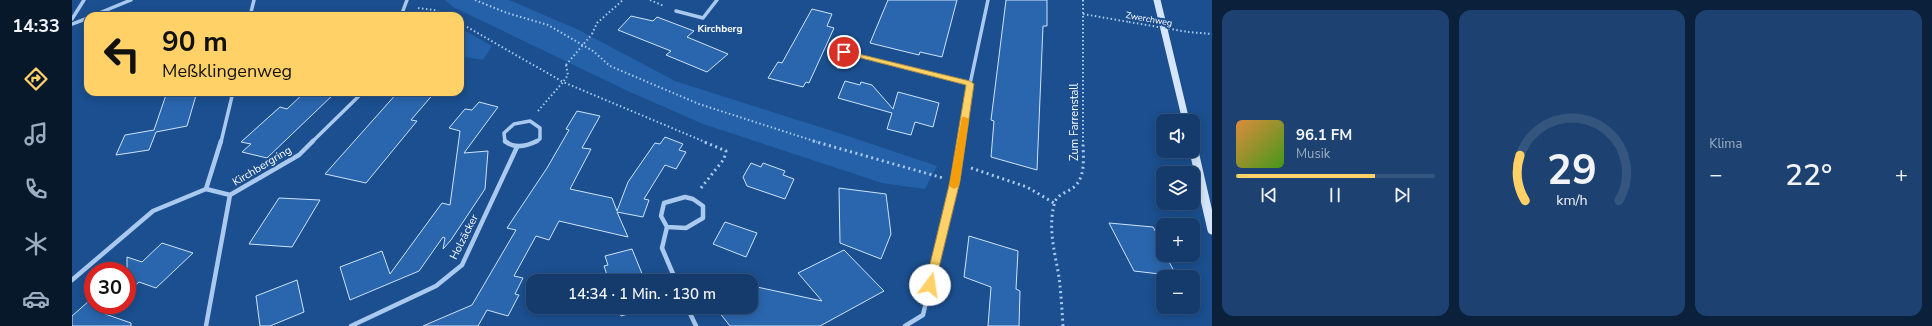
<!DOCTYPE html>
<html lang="de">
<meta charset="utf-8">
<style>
body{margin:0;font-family:"Nunito Sans",sans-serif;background:#1d4271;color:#f1f3f6;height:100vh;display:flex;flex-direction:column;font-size:15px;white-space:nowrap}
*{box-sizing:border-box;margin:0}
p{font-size:13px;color:#9dadc1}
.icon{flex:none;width:22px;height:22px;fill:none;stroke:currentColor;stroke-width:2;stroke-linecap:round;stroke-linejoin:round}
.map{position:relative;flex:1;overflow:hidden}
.drawer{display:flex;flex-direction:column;gap:10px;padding:10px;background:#0b203b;width:720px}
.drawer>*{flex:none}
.top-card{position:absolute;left:12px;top:12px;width:380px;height:84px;border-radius:12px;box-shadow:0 2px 10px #0003,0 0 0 1px #33557e;background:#ffd166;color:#111;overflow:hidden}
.fabs{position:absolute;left:1084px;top:114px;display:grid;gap:8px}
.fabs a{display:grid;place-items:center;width:44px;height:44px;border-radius:8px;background:#143b6b;box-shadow:0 2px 10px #0003,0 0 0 1px #33557e;font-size:20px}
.speed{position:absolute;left:12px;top:262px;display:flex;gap:8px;font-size:20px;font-weight:700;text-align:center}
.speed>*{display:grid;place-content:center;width:52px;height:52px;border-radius:50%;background:#143b6b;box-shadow:0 2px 10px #0003,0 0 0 1px #33557e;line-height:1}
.speed .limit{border:6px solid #d22;background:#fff;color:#111}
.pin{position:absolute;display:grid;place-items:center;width:34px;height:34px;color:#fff;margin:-17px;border:2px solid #fff;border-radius:50%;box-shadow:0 1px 4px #0007}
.me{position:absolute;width:44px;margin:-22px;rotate:14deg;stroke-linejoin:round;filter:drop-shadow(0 0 3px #0008)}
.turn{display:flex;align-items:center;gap:14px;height:84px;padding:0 12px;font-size:18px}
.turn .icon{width:52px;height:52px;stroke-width:2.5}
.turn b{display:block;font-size:28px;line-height:34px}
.big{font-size:30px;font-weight:600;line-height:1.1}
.drawer .widget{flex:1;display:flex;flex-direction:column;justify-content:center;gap:6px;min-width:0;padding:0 14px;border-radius:12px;background:#1d4271}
.drawer .dial{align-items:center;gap:0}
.dial svg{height:104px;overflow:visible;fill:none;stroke:#33557e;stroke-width:7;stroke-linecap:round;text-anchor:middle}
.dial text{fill:#f1f3f6;stroke:none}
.song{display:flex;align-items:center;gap:12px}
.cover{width:48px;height:48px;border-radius:6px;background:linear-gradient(135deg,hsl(30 70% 55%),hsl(100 70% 35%))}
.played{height:4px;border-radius:2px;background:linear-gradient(90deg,#ffd166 70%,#33557e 70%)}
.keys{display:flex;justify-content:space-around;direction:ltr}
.heat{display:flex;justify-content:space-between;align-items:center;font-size:22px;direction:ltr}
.drawer .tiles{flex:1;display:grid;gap:10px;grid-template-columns:repeat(3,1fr)}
.trip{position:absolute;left:454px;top:274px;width:232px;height:40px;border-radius:12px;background:#143b6b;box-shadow:0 2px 10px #0003,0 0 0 1px #33557e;font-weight:600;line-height:40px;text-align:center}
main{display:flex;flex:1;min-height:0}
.dock{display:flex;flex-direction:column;width:72px;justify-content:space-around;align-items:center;background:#08182b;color:#9dadc1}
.dock .icon{width:28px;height:28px}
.dock .current{color:#ffd166}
.dock b{font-size:18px;color:#f1f3f6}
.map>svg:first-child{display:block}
.green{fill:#2461a8}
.building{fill:#2a66ad;stroke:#cfe3fa}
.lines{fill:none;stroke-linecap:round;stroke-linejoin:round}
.path-far1{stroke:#a9c9ee;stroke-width:2;stroke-dasharray:1.5 2.5;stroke-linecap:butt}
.path{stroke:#a9c9ee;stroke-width:3;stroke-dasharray:2 3.5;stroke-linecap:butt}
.street-far1{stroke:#a9c9ee;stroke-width:3.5}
.street{stroke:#a9c9ee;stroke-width:4.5}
.secondary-far1{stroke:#d6e6fa;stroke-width:7}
.secondary{stroke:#d6e6fa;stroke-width:9}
.path-bridge{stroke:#a9c9ee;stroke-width:2;stroke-dasharray:1.5 2.5;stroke-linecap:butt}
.route{fill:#ffd166;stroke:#a68842}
.slow{fill:#f59e0b}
.labels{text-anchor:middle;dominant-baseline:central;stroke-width:4;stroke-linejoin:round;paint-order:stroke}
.far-street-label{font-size:9px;fill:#fff;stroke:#1b4f8f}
.far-neighbourhood-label{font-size:10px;font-weight:bold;fill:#fff;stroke:#1b4f8f}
.street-label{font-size:11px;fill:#fff;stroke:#1b4f8f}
</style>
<main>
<nav class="dock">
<b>14:33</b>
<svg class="icon current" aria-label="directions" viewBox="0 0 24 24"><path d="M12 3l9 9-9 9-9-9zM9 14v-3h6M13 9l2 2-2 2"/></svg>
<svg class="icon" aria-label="music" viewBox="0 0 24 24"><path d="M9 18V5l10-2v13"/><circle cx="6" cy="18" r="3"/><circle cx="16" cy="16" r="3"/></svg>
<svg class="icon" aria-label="phone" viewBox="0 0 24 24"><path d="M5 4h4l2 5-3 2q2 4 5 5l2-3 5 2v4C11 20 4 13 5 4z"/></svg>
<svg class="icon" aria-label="climate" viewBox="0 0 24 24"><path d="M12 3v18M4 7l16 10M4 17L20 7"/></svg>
<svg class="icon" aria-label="car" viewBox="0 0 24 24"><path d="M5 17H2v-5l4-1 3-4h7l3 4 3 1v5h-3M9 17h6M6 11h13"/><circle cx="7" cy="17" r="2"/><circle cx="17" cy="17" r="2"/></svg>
</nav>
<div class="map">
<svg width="1140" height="326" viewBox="0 0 1140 326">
<rect width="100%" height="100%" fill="#1b4f8f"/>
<!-- green -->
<g class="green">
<path d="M373 0H437L507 30 603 81 773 135 865 166 853 189 810 183 631 124 558 92 381 7Z"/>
<path d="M388 28 420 46 411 60 388 56Z"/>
</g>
<!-- building -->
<g class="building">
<path d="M816 0H885L870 57 848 52 847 55 798 43Z"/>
<path d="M934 0H975V26H971L965 170 919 157 922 121 919 120Z"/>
<path d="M740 9 760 14 755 26 762 28 737 83 734 82 731 87 696 78 706 62 710 63Z"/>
<path d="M559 16 581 21 585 17 622 31 615 37 656 54 635 72 594 55 599 51 546 30Z"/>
<path d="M773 81 788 85 789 82 800 85 821 109 826 92 867 103 861 127 843 122 839 135 815 129 820 113 766 98Z"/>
<path d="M95 92H125L115 126 84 132 77 150 44 155 53 135 82 130Z"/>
<path d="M233 92H264L195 158 170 152 179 144 169 142 208 107 215 109Z"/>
<path d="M326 92H363L339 120 345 121 294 183 253 174Z"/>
<path d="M407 102 426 107 392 153 416 151 413 189 379 240 371 249 373 238 371 237 347 271 278 300 268 267 310 251 318 274 370 203 378 205 388 131 377 128 393 109 400 110Z"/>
<path d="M505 111 528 116 510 148 519 149 498 189 540 198 545 211 556 182 583 143 588 144 593 137 611 144 607 150 614 152 604 169 593 165 572 199 577 200 571 217 545 212 556 237 487 221 477 240 464 236 442 276 451 278 443 294 447 295 436 316 415 310 406 326H351L400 305 444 230 435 228 475 168 497 130 494 129Z"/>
<path d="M679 163 689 167 691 163 713 171 711 175 722 179 713 199 675 186 671 177Z"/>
<path d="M767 188 814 194 819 234 809 259 768 243Z"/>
<path d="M207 198 248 200 220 247 177 244Z"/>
<path d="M653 222 685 233 674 257 641 244Z"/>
<path d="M1037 223 1081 227 1091 245V255H1093L1105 276 1062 271Z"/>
<path d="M897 236 946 251 944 289 948 291 947 326H916L919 287 892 277Z"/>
<path d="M90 243 121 253 84 288 67 282 55 293V257L70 262Z"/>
<path d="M560 249 573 281H537L532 266 536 265 533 256Z"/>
<path d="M772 250 812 291 748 326H658L643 307H679V297L684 294 685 287 750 301 726 273Z"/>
<path d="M225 280 232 312 198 326H188L184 296Z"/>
<path d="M17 301 21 302V305L39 308 33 314 59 323V326H0V316Z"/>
<path d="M546 307H580L549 316Z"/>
</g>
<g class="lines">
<!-- path-far1 -->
<g class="path-far1">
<path d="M403 0 435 13 476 25 521 51 538 66 627 104 745 142"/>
<path d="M578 0 592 6"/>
<path d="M1011 0V142"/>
<path d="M346 8 362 10 376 16"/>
<path d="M1011 14 1057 22"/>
<path d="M388 23 491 82 496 75 494 65"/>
<path d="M1116 32 1140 34"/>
<path d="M520 34 525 23 551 0"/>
<path d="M466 111 491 82 633 142"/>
</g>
<!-- path -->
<g class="path">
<path d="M741 141 871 178"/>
<path d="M899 168 955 187 982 203"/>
<path d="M629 188 652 159 654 151 630 141"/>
<path d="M991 326C990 310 989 293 987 277 983 253 976 230 982 205 984 193 997 193 1004 185 1014 174 1011 155 1011 141"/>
</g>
<!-- street-far1 -->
<g class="street-far1">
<path d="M604 11 631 18 645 0"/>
<path d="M20 16 59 0"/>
<path d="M178 16 182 0"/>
<path d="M329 16 335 0"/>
<path d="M0 19 12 0"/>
<path d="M0 24 16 18"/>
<path d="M766 67 772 52 898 84"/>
<path d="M149 142 161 92"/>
<path d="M240 142 291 92"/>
<path d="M433 142 432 133 442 124 458 121 468 128V139L463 142"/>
<path d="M889 142 898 84 916 0"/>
</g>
<!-- street -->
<g class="street">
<path d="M433 141C442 149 455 146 465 141"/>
<path d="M134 189 149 141"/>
<path d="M613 197 621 199 631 206V218L614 228 595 227 589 216 592 203Z"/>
<path d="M595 227 590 248 604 281"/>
<path d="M0 280 81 211 134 189 158 195"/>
<path d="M615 307 624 326"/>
<path d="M134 326 158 195 227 155 241 141"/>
<path d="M279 326 364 286 390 265 445 147"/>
<path d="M833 326 851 315 883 181 889 141"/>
</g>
<!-- secondary-far1 -->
<path class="secondary-far1" d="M1085 0 1114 121"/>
<!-- secondary -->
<path class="secondary" d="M1121 147 1140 230"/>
<!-- path-bridge -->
<g class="path-bridge">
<path d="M1057 22 1116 32"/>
<path d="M494 65 520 34"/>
</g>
</g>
<!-- route -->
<path class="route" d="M770 50 898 81 902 84 888 181 862 288H854L853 285 878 181 894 85 770 53Z"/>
<!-- slow -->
<path class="slow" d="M890 117H893L897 119 887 186 882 189 877 186Z"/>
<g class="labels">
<!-- far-street labels -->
<g class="far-street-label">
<text transform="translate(1077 19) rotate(10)">Zwerchweg</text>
</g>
<!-- far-neighbourhood labels -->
<g class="far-neighbourhood-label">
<text x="648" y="29">Kirchberg</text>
</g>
<!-- street labels -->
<g class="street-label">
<text transform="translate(1002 122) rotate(-90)">Zum Farrenstall</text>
<text transform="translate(190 166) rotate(-31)">Kirchbergring</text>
<text transform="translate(392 237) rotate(-63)">Holzäcker</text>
</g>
</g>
</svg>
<div class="fabs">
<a><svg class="icon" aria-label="sound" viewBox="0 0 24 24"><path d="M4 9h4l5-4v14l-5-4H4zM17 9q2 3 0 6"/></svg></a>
<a><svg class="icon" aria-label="layers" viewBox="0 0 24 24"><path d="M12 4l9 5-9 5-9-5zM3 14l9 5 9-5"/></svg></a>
<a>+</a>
<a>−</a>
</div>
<div class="speed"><div class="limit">30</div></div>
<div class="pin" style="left:772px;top:52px;background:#d93025"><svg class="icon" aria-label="arrive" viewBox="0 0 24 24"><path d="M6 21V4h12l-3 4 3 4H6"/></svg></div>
<svg class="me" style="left:858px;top:285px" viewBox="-20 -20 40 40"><circle r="19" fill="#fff"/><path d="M0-13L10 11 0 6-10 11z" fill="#ffd166"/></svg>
<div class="trip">14:34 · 1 Min. · 130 m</div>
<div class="top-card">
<div class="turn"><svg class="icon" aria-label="left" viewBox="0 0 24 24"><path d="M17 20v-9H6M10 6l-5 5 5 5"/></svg><div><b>90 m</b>Meßklingenweg</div></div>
</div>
</div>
<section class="drawer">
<div class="tiles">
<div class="widget">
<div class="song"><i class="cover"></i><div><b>96.1 FM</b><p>Musik</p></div></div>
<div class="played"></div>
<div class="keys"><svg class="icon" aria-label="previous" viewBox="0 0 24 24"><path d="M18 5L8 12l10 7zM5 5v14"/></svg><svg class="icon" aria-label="pause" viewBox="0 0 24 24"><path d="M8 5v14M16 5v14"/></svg><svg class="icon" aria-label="next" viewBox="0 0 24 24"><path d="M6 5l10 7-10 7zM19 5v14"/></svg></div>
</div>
<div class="widget dial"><svg viewBox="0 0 100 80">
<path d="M14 69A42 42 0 1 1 86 69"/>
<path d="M14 69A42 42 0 0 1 10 34" stroke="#ffd166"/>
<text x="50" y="56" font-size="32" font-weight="700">29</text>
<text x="50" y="72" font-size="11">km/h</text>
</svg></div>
<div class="widget"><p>Klima</p>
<div class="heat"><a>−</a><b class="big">22°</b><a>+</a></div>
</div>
</div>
</section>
</main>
